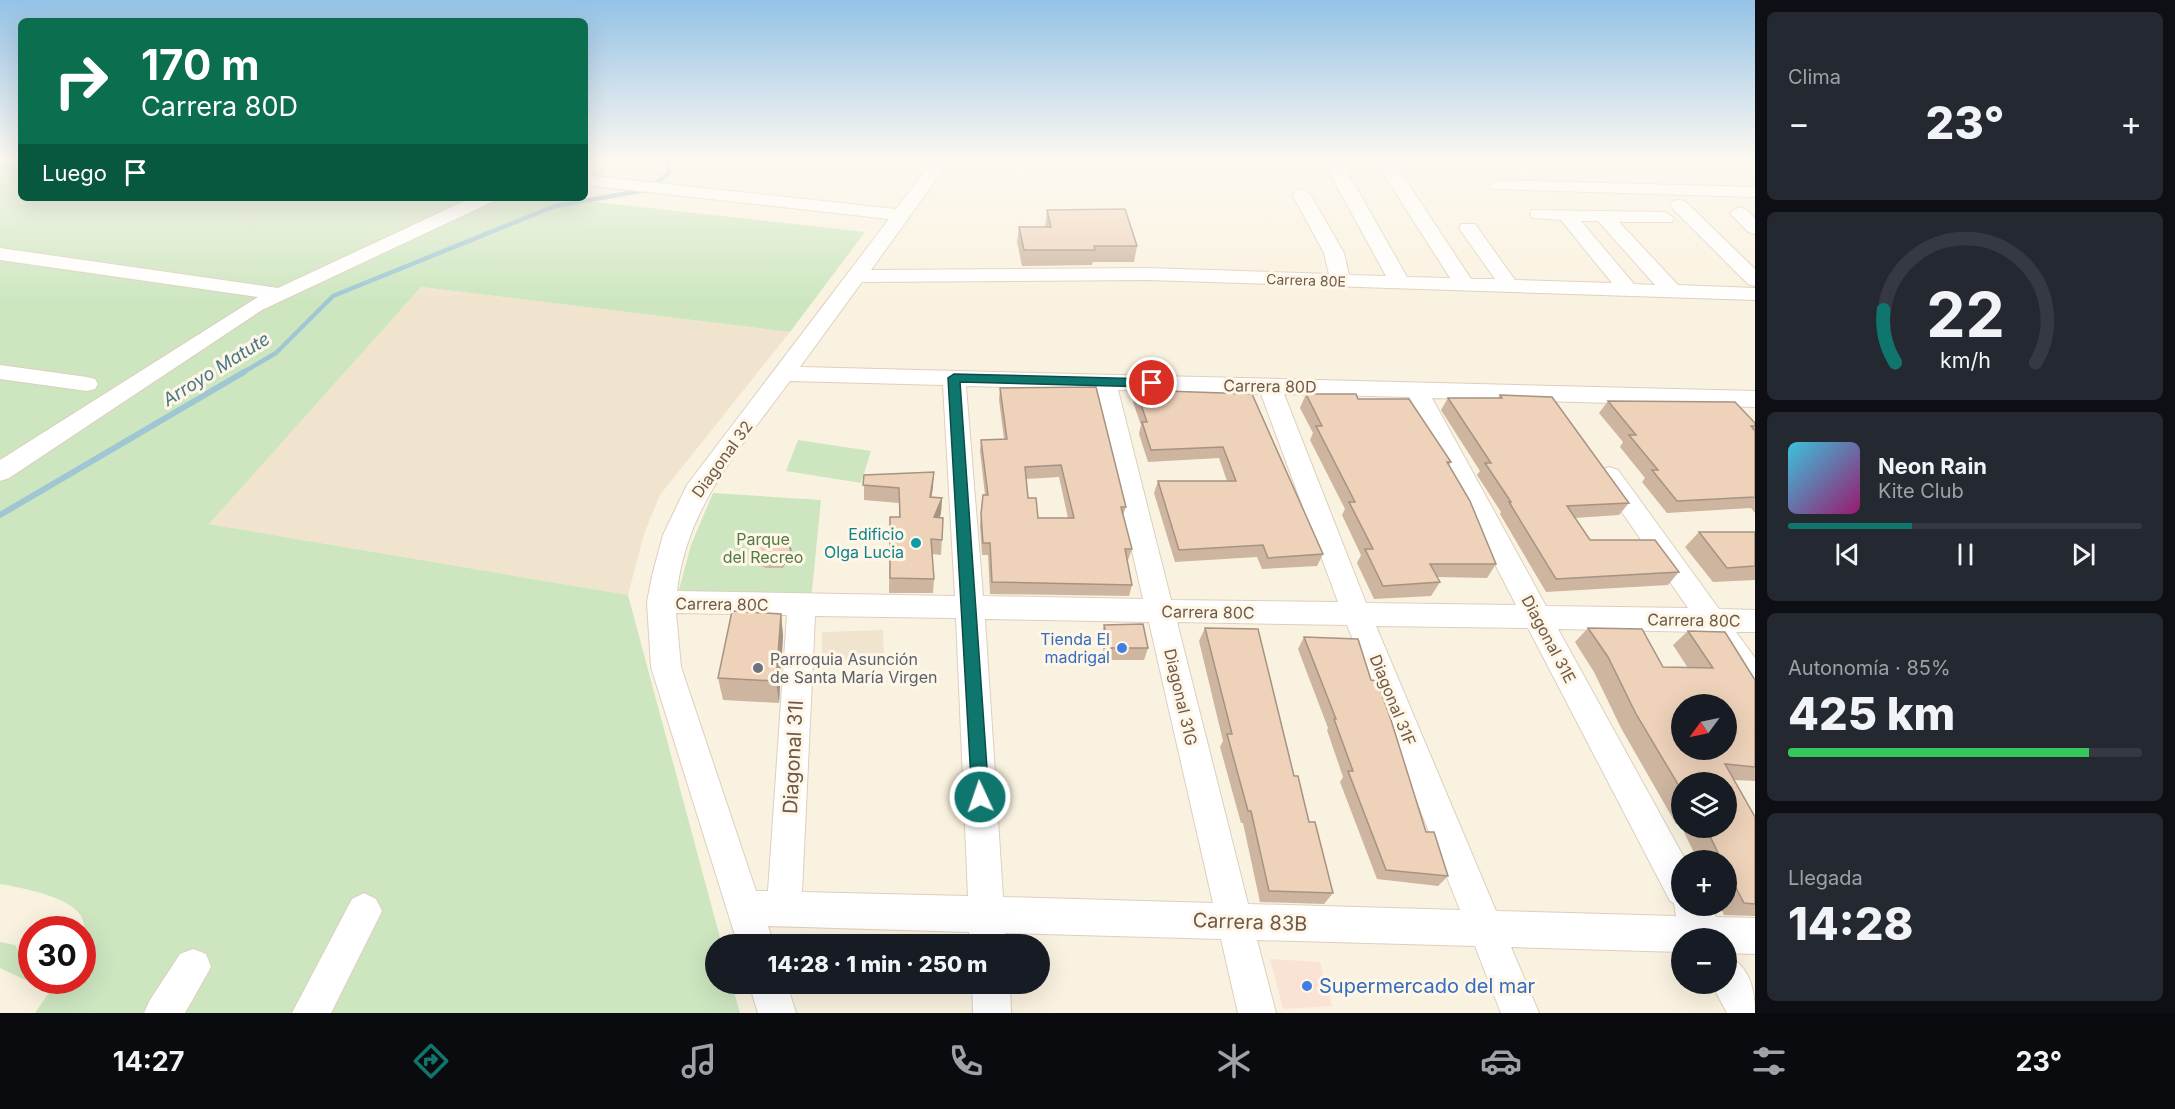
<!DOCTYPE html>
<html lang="es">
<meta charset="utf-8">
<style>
body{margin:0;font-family:Inter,sans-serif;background:#242831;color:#f1f3f6;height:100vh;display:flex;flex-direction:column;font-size:22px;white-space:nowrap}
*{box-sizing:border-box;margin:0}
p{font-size:20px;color:#9ea1a6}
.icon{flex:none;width:33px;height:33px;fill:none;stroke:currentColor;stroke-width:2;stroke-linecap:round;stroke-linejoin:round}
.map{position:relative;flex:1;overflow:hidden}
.panel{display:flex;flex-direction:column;gap:12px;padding:12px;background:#0d0f14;width:420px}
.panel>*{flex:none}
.guide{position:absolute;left:18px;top:18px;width:570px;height:183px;border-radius:9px;box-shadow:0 6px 24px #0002;background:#0b6e4f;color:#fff;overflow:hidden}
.needle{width:39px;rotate:237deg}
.fabs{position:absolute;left:1671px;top:694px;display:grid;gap:12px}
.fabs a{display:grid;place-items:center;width:66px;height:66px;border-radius:50%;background:#171b24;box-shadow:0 6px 24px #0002;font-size:30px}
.speed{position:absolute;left:18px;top:916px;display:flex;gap:12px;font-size:30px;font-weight:700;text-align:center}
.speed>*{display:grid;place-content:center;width:78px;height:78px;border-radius:50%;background:#171b24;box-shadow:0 6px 24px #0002;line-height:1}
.speed .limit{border:9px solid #d22;background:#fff;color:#111}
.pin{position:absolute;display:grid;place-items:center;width:51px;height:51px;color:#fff;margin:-26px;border:3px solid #fff;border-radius:50%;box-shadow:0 2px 6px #0007}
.me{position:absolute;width:66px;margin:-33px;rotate:357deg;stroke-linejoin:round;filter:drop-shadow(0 0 4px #0008)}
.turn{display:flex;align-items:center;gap:21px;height:126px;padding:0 24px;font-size:27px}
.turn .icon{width:78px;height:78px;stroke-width:2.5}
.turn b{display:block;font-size:42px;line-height:51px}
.then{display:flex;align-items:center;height:57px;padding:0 24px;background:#0003;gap:12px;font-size:22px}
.big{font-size:45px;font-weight:800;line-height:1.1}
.panel .tile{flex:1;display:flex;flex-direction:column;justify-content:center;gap:9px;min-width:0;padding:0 21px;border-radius:9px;background:#242831}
.panel .dial{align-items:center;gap:0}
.dial svg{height:156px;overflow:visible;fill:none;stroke:#363941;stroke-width:7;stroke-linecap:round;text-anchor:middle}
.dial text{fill:#f1f3f6;stroke:none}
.song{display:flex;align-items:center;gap:18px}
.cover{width:72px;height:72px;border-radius:9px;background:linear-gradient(135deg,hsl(190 70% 55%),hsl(320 70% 35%))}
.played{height:6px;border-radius:3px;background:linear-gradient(90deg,#0f766e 35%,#363941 35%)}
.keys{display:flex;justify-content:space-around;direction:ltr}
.heat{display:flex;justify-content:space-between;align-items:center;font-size:33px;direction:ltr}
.charge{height:9px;border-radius:4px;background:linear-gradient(90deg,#34c759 85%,#363941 0)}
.trip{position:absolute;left:705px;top:934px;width:345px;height:60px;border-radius:30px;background:#171b24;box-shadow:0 6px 24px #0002;font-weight:800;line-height:60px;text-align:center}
.dock{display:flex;height:96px;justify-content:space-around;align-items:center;background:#090b0e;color:#9ea1a6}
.dock .icon{width:42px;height:42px}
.dock .active{color:#0f766e}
.dock b{font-size:27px;color:#f1f3f6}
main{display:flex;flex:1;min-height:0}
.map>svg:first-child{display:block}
.residential{fill:#f1e4cf}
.commercial{fill:#fae2d4}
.green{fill:#cde6c0}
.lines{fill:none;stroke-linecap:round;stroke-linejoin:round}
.stream-far1{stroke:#9ec7d3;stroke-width:4.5}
.stream{stroke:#9ec7d3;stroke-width:6}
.minor-casing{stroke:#ddcfbd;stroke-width:2}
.minor{fill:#fff;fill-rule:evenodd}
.wall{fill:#cdb5a0;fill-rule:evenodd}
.shaded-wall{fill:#a79382}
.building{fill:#eed2ba;stroke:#a79382;stroke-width:1.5;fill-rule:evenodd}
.route{fill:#0f766e;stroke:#0a4d48;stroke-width:1.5}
.culture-dot{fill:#0f9aa8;stroke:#fef6e6;stroke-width:2}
.shop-dot{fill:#3f7fe0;stroke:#fef6e6;stroke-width:2}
.worship-dot{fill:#6b7280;stroke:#fef6e6;stroke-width:2}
.labels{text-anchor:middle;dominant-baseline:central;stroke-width:6;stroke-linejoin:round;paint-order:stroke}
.far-street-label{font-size:14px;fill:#6f594a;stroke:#fef6e6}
.street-label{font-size:16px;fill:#6f594a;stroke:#fef6e6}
.culture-label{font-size:16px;fill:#0d838f;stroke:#fef6e6;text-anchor:end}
.park-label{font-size:16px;fill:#527a45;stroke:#fef6e6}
.shop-label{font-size:16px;fill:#366cbe;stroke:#fef6e6;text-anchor:end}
.worship-label{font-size:16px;fill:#5b616d;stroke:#fef6e6;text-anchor:start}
.water-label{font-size:18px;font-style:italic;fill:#487888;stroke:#fef6e6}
.near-street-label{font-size:20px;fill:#6f594a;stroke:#fef6e6}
.near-shop-label{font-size:20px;fill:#366cbe;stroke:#fef6e6;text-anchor:start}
</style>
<main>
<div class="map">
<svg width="1755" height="1013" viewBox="0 0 1755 1013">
<rect width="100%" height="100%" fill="#faf2e0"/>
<!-- residential -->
<g class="residential">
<path d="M421 287 790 332 660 495 644 534 628 595 209 524Z"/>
<path d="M883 630 884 658 822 660V632Z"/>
</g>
<!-- commercial -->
<path class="commercial" d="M1270 959 1320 962 1332 1006 1283 1009Z"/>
<!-- green -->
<g class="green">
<path d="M0 159H21V198H559L865 232 790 332 421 287 209 524 628 595 722 945H716V984H732L740 1013H35L57 981H82C82 962 84 943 84 925 83 898 21 888 0 884Z"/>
<path d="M798 440 871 451 861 483 786 471Z"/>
<path d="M713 493 821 500 811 601 677 597 691 545Z"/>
<path d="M0 942 15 945 25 960 30 982 0 968Z"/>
</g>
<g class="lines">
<!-- stream-far1 -->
<path class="stream-far1" d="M242 373 276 353 333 296 555 206 646 190 669 173 667 159"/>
<!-- stream -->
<path class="stream" d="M0 515 244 372"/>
<!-- minor casing -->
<g class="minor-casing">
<g id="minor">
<path d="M934 159H951L871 270 1148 268 1329 274 1324 253 1292 194 1301 189 1310 194 1344 253 1349 275 1386 276 1322 159H1340L1407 277 1450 278 1374 159H1392L1471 279H1495L1459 228 1461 224H1475L1515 280 1612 283 1561 220 1532 218 1530 214 1532 210 1665 212 1674 218 1672 222H1619L1678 285 1755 288V300L1148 280 862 282 800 367 1755 391V407L1432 398 1546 606 1688 608 1597 476 1600 470 1609 467 1618 470 1719 609 1755 610V632H1736L1755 658V694L1744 690 1704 632 1558 629 1686 861H1682V906H1709L1716 917 1755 918V954L1726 953V939H1682V952L1511 947 1539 1013H1501L1475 946 1257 940 1276 1013H1238L1221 939 1005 933 1006 945H970L969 932 768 926 774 945H738L651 667 647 602 652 576 663 535 687 485 889 219 585 185V175L896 209ZM1581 221H1598L1655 285 1634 284ZM790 381 943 385 955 596 677 591C687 505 740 449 790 381ZM966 386 1095 389 1143 599 983 596ZM1118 390 1261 394 1338 602 1171 600ZM1284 394 1409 397 1516 605 1366 603ZM676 613 787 615 768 891H756L681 667ZM815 616 956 618 968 896 802 892ZM985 619 1149 622 1213 903 1003 897ZM1177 622 1347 625 1460 910 1248 904ZM1376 626 1528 628 1670 901 1674 903 1676 916 1496 911Z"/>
<path d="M1443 159H1460L1466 167 1463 171H1451Z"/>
<path d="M1499 180 1755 187V197L1493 189 1490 185Z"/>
<path d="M471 198H495L492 202 262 310 9 478 0 481V460L258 297 0 260V248L278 288Z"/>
<path d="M1679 200 1685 201 1755 269V286L1748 284 1673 209 1670 205 1673 201Z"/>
<path d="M1739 207 1745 209 1755 218V234L1748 232 1730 213Z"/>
<path d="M0 365 87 377 95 379 98 384 95 389 87 391 0 379Z"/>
<path d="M364 893 376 899 382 911 331 1013H292L352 899Z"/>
<path d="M193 949 206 954 211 967 185 1013H144L150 1000 180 954Z"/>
<path d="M1726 956C1750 965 1755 990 1755 1013H1727L1713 987 1712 984H1726Z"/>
<path d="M749 984H787L796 1013H758Z"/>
<path d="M972 984H1010L1011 1013H973Z"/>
</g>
</g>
<!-- minor -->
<use href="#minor" class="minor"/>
</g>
<!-- wall -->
<g class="wall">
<path d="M1745 159H1755V166Z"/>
<path d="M1047 210 1137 246 1134 262H1093L1092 265 1022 266 1017 242 1019 227H1045Z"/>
<path d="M1000 388 1126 507 1123 515 1132 549 1128 560H1127L1132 585 1129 596 990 594 988 555H982L980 526 983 495H985L980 451 981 440 1004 439 999 400ZM1059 477 1068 518H1038L1028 498 1026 479Z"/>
<path d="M1136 390 1252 394 1323 554 1317 566 1262 569 1257 557 1175 562 1154 493 1158 481H1227L1219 458 1148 462 1139 434 1141 425 1133 402Z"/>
<path d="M1306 394 1358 399 1451 462 1449 465 1496 564 1487 578 1437 577 1440 582 1431 596 1374 599 1357 563 1361 555 1342 515 1345 509 1310 440 1313 433 1300 408Z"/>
<path d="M1500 395 1629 503 1619 515 1575 518 1590 540 1679 572 1668 585 1546 592 1500 514 1501 512 1477 475 1480 471 1441 410 1448 398H1498Z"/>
<path d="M1608 401 1755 423V513L1751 508 1667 513 1642 482 1645 478 1620 447 1623 442 1599 413Z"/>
<path d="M864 475 933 487 931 497 942 498 941 513 940 518H943L941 555 932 554 934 579 933 593H889L890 517H899V503L864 500Z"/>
<path d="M1699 532H1755V580L1713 582 1685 547Z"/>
<path d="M791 550 792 556 782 568H766L753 562 752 556Z"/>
<path d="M781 614 783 636 779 703 723 700 718 678Z"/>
<path d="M1104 625 1148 648 1144 660H1105L1101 636Z"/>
<path d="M1205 628 1294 776 1333 893 1324 904 1260 902 1243 823H1241L1220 747 1223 741 1199 641Z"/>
<path d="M1588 628 1663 667 1688 668 1673 645 1688 631 1755 680V781L1734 780 1755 817V916L1724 915 1720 906H1726V861H1698L1682 828H1726L1682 783V828L1680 824H1676L1621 728 1594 672 1575 642Z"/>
<path d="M1304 637 1371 680 1426 832 1448 876 1438 886 1377 879 1340 782 1343 777 1327 730 1328 728 1298 649Z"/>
</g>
<!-- shaded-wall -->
<g class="shaded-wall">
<path d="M934 472 933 487 929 512 930 497Z"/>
<path d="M942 498 941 513 933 532 934 517Z"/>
<path d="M791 550 792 556 782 568 781 562Z"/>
<path d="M781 614 783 636 779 703 776 681Z"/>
</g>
<!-- building -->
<g class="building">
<path d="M1125 209 1137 246H1094L1095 250H1024L1019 227H1051L1047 210Z"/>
<path d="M1096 387 1126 507H1121L1132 549H1125L1132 585 992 582 990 543H983L981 514 983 495H988L981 440 1007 439 1000 388ZM1061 465 1074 518H1038L1036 498H1028L1025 467Z"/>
<path d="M1136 390 1252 394 1323 554 1268 558 1263 545 1179 550 1158 481H1236L1223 447 1151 450 1142 422H1147Z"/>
<path d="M1306 394H1356L1358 399H1409L1451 462H1447L1470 501 1496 564H1430L1440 582 1383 586 1365 549H1373L1349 502H1355L1316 426H1322Z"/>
<path d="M1500 395 1552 397 1629 503 1567 506 1590 540H1655L1679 572 1556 579 1509 502H1511L1485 463H1491L1448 398H1502Z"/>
<path d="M1608 401 1735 402 1755 423V426H1751L1755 431V497L1677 501 1652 470H1658L1629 435H1636Z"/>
<path d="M934 472 930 497 942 498 934 517 943 518 942 540 931 539 934 579 890 578V517H900L899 488 863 485 864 475Z"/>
<path d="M1699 532H1755V566L1727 568Z"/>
<path d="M766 534 784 536 791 550 781 562 765 563 752 556V543Z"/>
<path d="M732 611 781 614 776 681 718 678Z"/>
<path d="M1143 624 1148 648H1109L1104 625Z"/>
<path d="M1205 628 1258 629 1294 776H1298L1309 822H1315L1333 893 1269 891 1251 811H1248L1227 734H1232Z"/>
<path d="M1588 628 1642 629 1663 667 1713 668 1688 631 1725 632 1755 680V767L1725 764 1755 817V904L1744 903 1726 869V861H1722L1706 828H1726V783H1682V791L1636 714 1608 657ZM1682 705H1726V750H1682Z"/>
<path d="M1304 637 1358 639 1371 680 1377 681 1391 720 1426 832H1434L1448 876 1386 870 1348 771H1353L1334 719H1336Z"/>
</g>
<!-- sky -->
<linearGradient id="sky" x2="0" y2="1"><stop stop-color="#94c2e6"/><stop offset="0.53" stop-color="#fdf9f1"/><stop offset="1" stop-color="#fdf9f1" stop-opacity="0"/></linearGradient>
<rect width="1755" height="301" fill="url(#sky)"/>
<!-- route -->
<path class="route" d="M954 374 1152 379 1158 383 1152 387 960 382 989 797 986 803 980 805 974 803 972 797 948 378Z"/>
<!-- markers -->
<circle class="culture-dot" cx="916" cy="543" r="6"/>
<g class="shop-dot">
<circle cx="1122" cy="648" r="6"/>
<circle cx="1307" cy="986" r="6"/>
</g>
<circle class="worship-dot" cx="758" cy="668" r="6"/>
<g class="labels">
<!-- far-street labels -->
<g class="far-street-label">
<text transform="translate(1306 280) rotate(2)">Carrera 80E</text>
</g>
<!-- street labels -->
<g class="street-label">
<text transform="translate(1270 386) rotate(1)">Carrera 80D</text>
<text transform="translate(722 459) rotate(-54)">Diagonal 32</text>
<text transform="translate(722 604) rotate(1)">Carrera 80C</text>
<text transform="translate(1208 612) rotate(1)">Carrera 80C</text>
<text transform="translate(1694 620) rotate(1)">Carrera 80C</text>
<text transform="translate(1549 639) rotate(62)">Diagonal 31E</text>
<text transform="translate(1181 697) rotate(77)">Diagonal 31G</text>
<text transform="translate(1393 700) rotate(68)">Diagonal 31F</text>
</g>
<!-- culture labels -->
<g class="culture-label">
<text x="904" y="534">Edificio<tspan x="904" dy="18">Olga Lucia</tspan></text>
</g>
<!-- park labels -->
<g class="park-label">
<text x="763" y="539">Parque<tspan x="763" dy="18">del Recreo</tspan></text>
</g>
<!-- shop labels -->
<g class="shop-label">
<text x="1110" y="639">Tienda El<tspan x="1110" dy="18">madrigal</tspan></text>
</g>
<!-- worship labels -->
<g class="worship-label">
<text x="770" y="659">Parroquia Asunción<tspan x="770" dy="18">de Santa María Virgen</tspan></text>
</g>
<!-- water labels -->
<g class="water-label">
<text transform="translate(216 369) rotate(-32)">Arroyo Matute</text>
</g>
<!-- near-street labels -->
<g class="near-street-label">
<text transform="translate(793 757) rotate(-87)">Diagonal 31I</text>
<text transform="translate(1250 922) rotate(2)">Carrera 83B</text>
</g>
<!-- near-shop labels -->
<g class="near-shop-label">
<text x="1319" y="986">Supermercado del mar</text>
</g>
</g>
</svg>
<div class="fabs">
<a><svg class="needle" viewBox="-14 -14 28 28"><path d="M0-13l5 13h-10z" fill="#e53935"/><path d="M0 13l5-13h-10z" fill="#9ea1a6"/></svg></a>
<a><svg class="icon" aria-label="layers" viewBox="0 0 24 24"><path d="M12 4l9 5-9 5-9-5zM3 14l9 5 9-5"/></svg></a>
<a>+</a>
<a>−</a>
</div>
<div class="speed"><div class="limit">30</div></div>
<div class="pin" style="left:1152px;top:383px;background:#d93025"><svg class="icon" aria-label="arrive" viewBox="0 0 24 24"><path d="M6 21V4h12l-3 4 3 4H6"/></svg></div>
<svg class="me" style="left:980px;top:797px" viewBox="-20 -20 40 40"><circle r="17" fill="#0f766e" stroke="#fff" stroke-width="3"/><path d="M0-11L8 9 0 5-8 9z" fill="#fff"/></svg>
<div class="trip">14:28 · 1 min · 250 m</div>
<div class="guide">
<div class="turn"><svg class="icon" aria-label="right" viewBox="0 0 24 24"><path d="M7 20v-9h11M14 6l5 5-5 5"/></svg><div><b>170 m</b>Carrera 80D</div></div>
<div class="then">Luego<svg class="icon" aria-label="arrive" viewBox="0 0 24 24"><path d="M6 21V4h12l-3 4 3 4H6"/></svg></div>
</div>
</div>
<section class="panel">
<div class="tile"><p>Clima</p>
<div class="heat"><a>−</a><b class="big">23°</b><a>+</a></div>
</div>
<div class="tile dial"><svg viewBox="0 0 100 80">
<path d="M14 69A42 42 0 1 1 86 69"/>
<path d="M14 69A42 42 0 0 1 8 42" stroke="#0f766e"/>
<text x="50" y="56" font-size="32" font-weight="700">22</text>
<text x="50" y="72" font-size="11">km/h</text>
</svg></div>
<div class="tile">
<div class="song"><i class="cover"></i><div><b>Neon Rain</b><p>Kite Club</p></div></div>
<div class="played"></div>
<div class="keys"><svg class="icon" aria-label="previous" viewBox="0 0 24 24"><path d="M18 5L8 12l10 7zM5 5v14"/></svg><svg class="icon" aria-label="pause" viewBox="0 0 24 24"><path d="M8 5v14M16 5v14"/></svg><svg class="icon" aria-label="next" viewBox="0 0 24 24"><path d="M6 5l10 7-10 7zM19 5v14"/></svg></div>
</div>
<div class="tile"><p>Autonomía · 85%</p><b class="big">425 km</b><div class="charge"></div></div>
<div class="tile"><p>Llegada</p><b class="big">14:28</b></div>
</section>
</main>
<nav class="dock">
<b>14:27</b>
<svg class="icon active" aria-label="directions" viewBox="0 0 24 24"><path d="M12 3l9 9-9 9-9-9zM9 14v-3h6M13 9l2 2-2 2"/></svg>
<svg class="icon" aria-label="music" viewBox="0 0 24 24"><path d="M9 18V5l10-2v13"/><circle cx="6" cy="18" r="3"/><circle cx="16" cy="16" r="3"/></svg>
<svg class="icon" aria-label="phone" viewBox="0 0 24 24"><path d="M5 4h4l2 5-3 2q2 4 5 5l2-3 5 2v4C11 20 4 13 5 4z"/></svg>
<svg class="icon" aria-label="climate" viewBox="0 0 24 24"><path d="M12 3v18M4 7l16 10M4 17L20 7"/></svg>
<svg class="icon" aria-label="car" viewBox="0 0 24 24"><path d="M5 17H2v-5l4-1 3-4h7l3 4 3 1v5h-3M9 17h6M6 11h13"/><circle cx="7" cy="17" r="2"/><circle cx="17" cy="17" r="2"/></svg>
<svg class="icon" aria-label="filters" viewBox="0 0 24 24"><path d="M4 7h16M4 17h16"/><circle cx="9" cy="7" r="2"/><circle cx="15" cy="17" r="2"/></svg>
<b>23°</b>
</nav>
